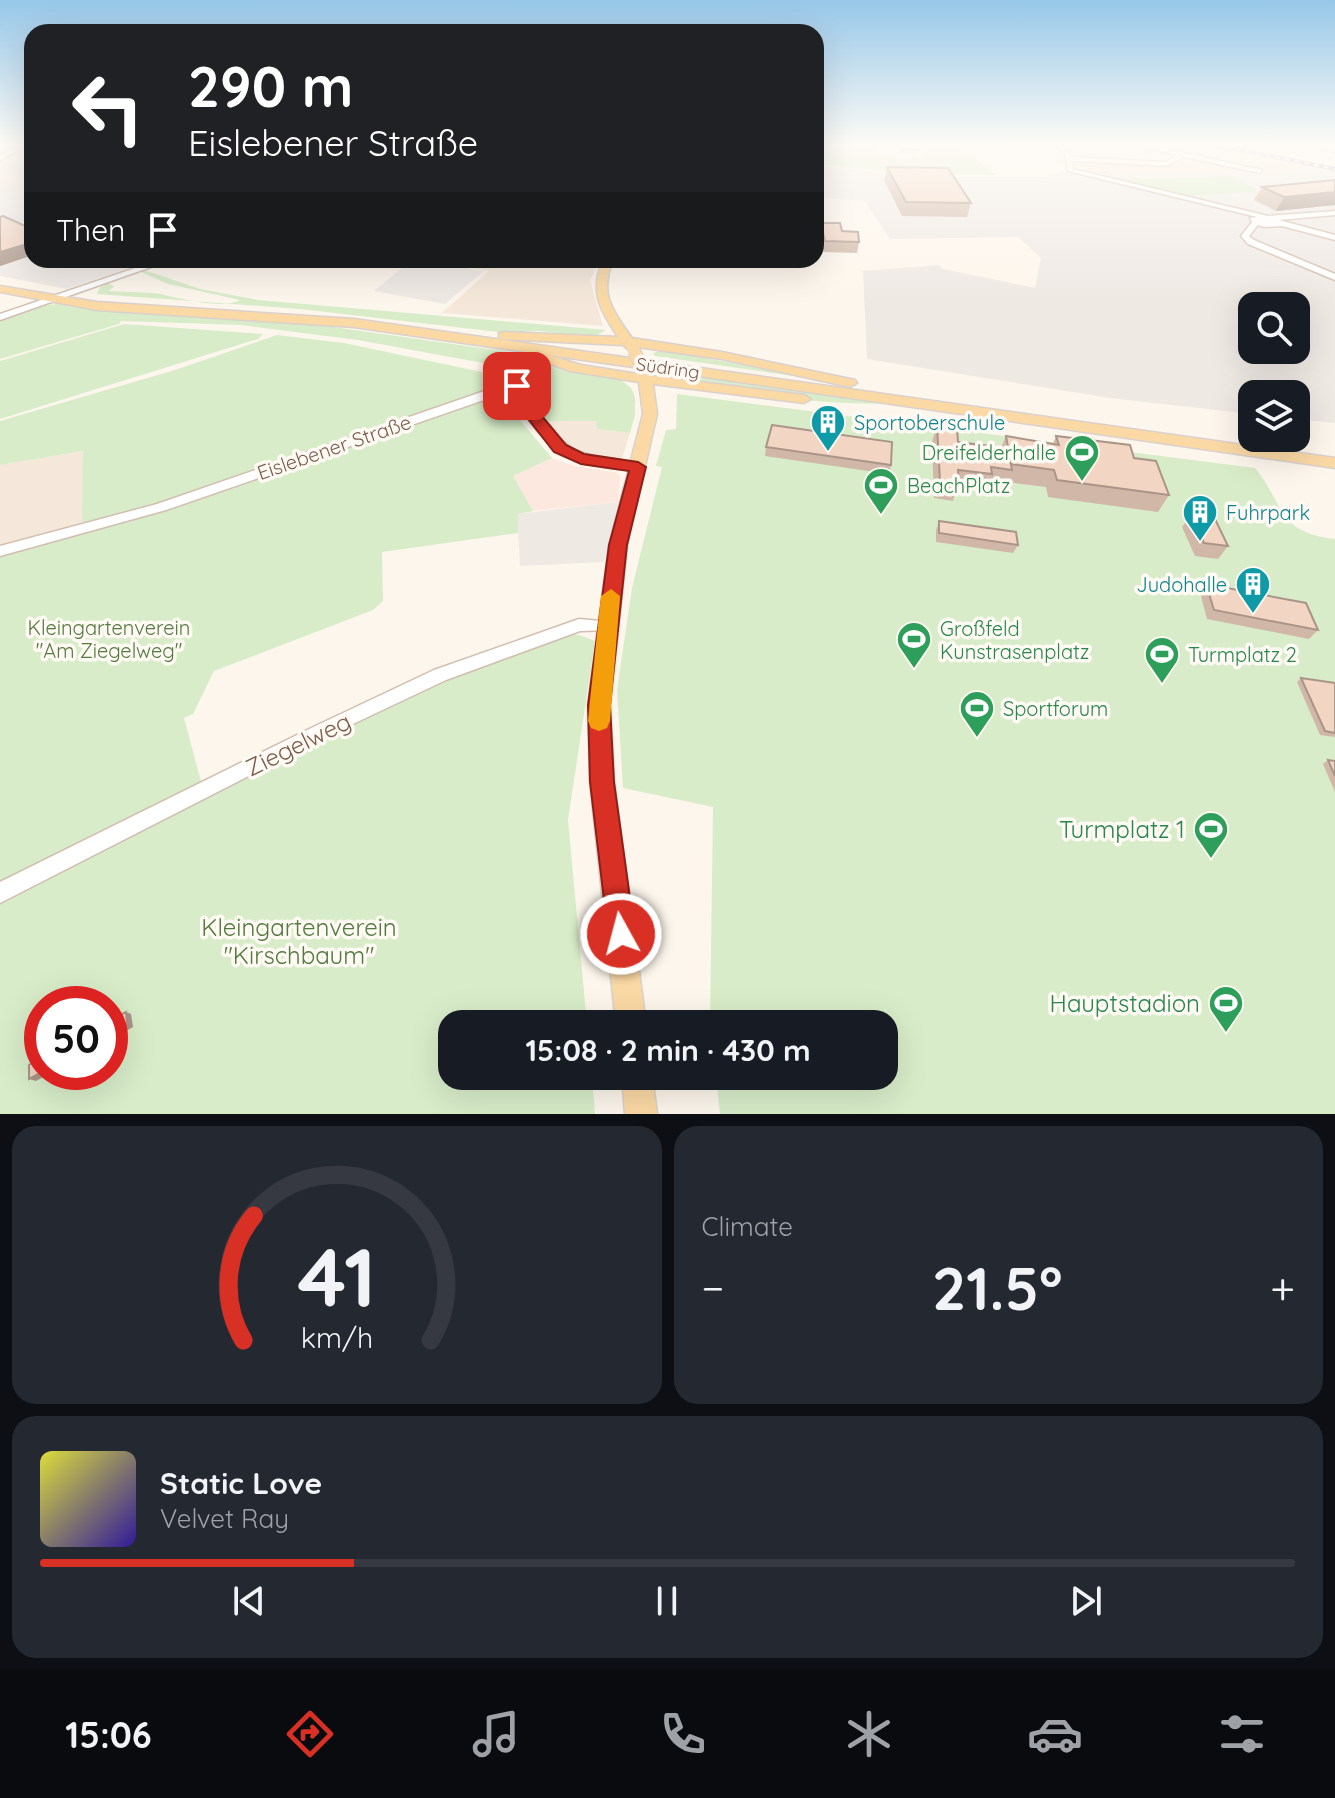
<!DOCTYPE html>
<meta charset="utf-8">
<style>
body{margin:0;font-family:Quicksand,sans-serif;background:#242831;color:#f1f3f6;height:100vh;display:flex;flex-direction:column;font-size:30px;white-space:nowrap}
*{box-sizing:border-box;margin:0}
p{font-size:26px;color:#9ea1a6}
.icon{flex:none;width:44px;height:44px;fill:none;stroke:currentColor;stroke-width:2;stroke-linecap:round;stroke-linejoin:round}
.map{position:relative;height:1114px;overflow:hidden}
.drawer{display:flex;flex-direction:column;gap:12px;padding:12px;background:#0d0f14;flex:1}
.drawer>*{flex:none}
.banner{position:absolute;left:24px;top:24px;width:800px;height:244px;border-radius:24px;box-shadow:0 8px 32px #0002;background:#202124;color:#fff;overflow:hidden}
.buttons{position:absolute;left:1238px;top:292px;display:grid;gap:16px}
.buttons a{display:grid;place-items:center;width:72px;height:72px;border-radius:16px;background:#171b24;box-shadow:0 8px 32px #0002;font-size:40px}
.speed{position:absolute;left:24px;top:986px;display:flex;gap:16px;font-size:40px;font-weight:700;text-align:center}
.speed>*{display:grid;place-content:center;width:104px;height:104px;border-radius:50%;background:#171b24;box-shadow:0 8px 32px #0002;line-height:1}
.speed .limit{border:12px solid #d22;background:#fff;color:#111}
.pin{position:absolute;display:grid;place-items:center;width:68px;height:68px;color:#fff;margin:-34px;border-radius:16px;box-shadow:0 4px 12px #0006}
.me{position:absolute;width:88px;margin:-44px;rotate:353deg;stroke-linejoin:round;filter:drop-shadow(0 0 6px #0008)}
.turn{display:flex;align-items:center;gap:28px;height:168px;padding:0 32px;font-size:36px}
.turn .icon{width:104px;height:104px;stroke-width:2.5}
.turn b{display:block;font-size:56px;line-height:68px}
.then{display:flex;align-items:center;height:76px;padding:0 32px;background:#0003;gap:16px;font-size:30px}
.big{font-size:60px;font-weight:700;line-height:1.1}
.drawer .widget{flex:1;display:flex;flex-direction:column;justify-content:center;gap:12px;min-width:0;padding:0 28px;border-radius:24px;background:#242831}
.drawer .dial{align-items:center;gap:0}
.dial svg{height:208px;overflow:visible;fill:none;stroke:#363941;stroke-width:7;stroke-linecap:round;text-anchor:middle}
.dial text{fill:#f1f3f6;stroke:none}
.song{display:flex;align-items:center;gap:24px}
.cover{width:96px;height:96px;border-radius:12px;background:linear-gradient(135deg,hsl(60 70% 55%),hsl(250 70% 35%))}
.played{height:8px;border-radius:4px;background:linear-gradient(90deg,#d93025 25%,#363941 25%)}
.keys{display:flex;justify-content:space-around;direction:ltr}
.heat{display:flex;justify-content:space-between;align-items:center;font-size:44px;direction:ltr}
.drawer .tiles{flex:1;display:grid;gap:12px;grid-template-columns:1fr 1fr}
.widget:last-child{grid-column:span 2}
.trip{position:absolute;left:438px;top:1010px;width:460px;height:80px;border-radius:24px;background:#171b24;box-shadow:0 8px 32px #0002;font-weight:700;line-height:80px;text-align:center}
.menu{display:flex;height:128px;justify-content:space-around;align-items:center;background:#090b0e;color:#9ea1a6}
.menu .icon{width:56px;height:56px}
.menu .active{color:#d93025}
.menu b{font-size:36px;color:#f1f3f6}
.map>svg:first-child{display:block}
.residential{fill:#f5e8da}
.commercial{fill:#fde8e0}
.industrial{fill:#efe9e4;fill-rule:evenodd}
.green{fill:#d8ecc9;fill-rule:evenodd}
.lines{fill:none;stroke-linecap:round;stroke-linejoin:round}
.minor-casing{stroke:#d1beb0;stroke-width:3}
.major-casing{stroke:#dad1cd;stroke-width:3}
.minor{fill:#fff;fill-rule:evenodd}
.major{fill:#fbd9a5;fill-rule:evenodd}
.rail-casing{stroke:#b9a8c9;stroke-width:4}
.rail{stroke:#fffaf3;stroke-width:2;stroke-dasharray:5;stroke-linecap:butt}
.major-bridge-casing{stroke:#dad1cd;stroke-width:14;stroke-linecap:butt}
.major-bridge{stroke:#fbd9a5;stroke-width:12}
.wall{fill:#d1b7a8}
.shaded-wall{fill:#aa9588}
.building{fill:#f3d5c3;stroke:#aa9588;stroke-width:2}
.route{fill:#d93025;stroke:#8d1f18;stroke-width:2}
.slow{fill:#f59e0b}
.labels{text-anchor:middle;dominant-baseline:central;stroke-width:7;stroke-linejoin:round;paint-order:stroke}
.far-street-label{font-size:18px;fill:#7a5c4d;stroke:#fffaf3}
.culture-label{font-size:20px;fill:#0d838f;stroke:#fffaf3;text-anchor:start}
.street-label{font-size:20px;fill:#7a5c4d;stroke:#fffaf3}
.leisure-label{font-size:20px;fill:#27864d;stroke:#fffaf3;text-anchor:start}
.park-label{font-size:20px;fill:#537a41;stroke:#fffaf3}
.near-street-label{font-size:24px;fill:#7a5c4d;stroke:#fffaf3}
.near-leisure-label{font-size:24px;fill:#27864d;stroke:#fffaf3;text-anchor:end}
.near-park-label{font-size:24px;fill:#537a41;stroke:#fffaf3}
</style>
<div class="map">
<svg width="1335" height="1114" viewBox="0 0 1335 1114">
<rect width="100%" height="100%" fill="#fdf6ec"/>
<!-- residential -->
<g class="residential">
<path d="M0 145H32V191L0 189Z"/>
<path d="M1017 145H1207L1319 168 1227 174H1128L1112 179 1076 170 1074 163 1026 158Z"/>
<path d="M428 260H600L590 280 603 326 442 313 489 271Z"/>
<path d="M544 421H596L598 429 630 433 621 461 582 455 564 448Z"/>
<path d="M84 451 82 525 0 548V465Z"/>
</g>
<!-- commercial -->
<path class="commercial" d="M552 458 574 466 615 472 620 476 618 502 533 511 512 476Z"/>
<!-- industrial -->
<g class="industrial">
<path d="M816 165 932 177H1045L1063 170 1106 181 1128 174H1226L1319 168 1335 171V423L1296 419V394H1252V414L1110 398 867 359 863 271 939 265 943 269 1035 288 1041 258 1018 237 890 239 865 201 816 197ZM1252 306H1296V350H1252Z"/>
<path d="M0 189 32 191V260H154L67 289 0 276Z"/>
<path d="M425 261 484 271 445 304 374 291 407 264Z"/>
<path d="M618 502 604 562 520 566 517 514Z"/>
</g>
<!-- green -->
<g class="green">
<path d="M816 145H879L883 147 875 148 876 151 899 158 925 157 932 145C963 146 973 154 995 175H927L816 164Z"/>
<path d="M1233 176 1258 191 1188 196 1122 180Z"/>
<path d="M144 270 200 289 258 300 606 330 595 336 536 331 507 333 300 309 97 294 100 287 108 283 114 286 109 291C124 292 139 292 153 293 175 296 220 311 240 300L168 284 139 271Z"/>
<path d="M60 304 70 307 54 306 319 325 524 354 561 370 621 380 631 388 635 397V415L630 433 597 429 596 421H544L524 395 531 388V372L358 340 241 325 121 321 119 324 0 359V321L46 305Z"/>
<path d="M124 324 263 334 258 339 0 419V361Z"/>
<path d="M277 335 344 343 496 375 497 387 160 504 82 525 83 451 0 465V421L175 370Z"/>
<path d="M664 350 821 380 655 356 653 353Z"/>
<path d="M662 370 888 403C815 407 737 389 665 378Z"/>
<path d="M497 393 552 458 513 476 533 511 518 514V533L382 552 383 601 373 610 214 671 193 714 184 718 202 785 0 886V554L160 511Z"/>
<path d="M677 394 1255 468C1286 506 1276 532 1335 539V1114H720L716 1076H884V1024H710L713 807 623 788 617 690 632 588 662 467 656 466 666 430 676 429Z"/>
<path d="M563 635H579L595 641 568 820 587 1024H452V1076H592L595 1114H0V898L322 735 450 677ZM42 1004H110V1072H42Z"/>
</g>
<g class="lines">
<!-- minor casing -->
<g class="minor-casing">
<g id="minor">
<path d="M21 145H29L0 160V155Z"/>
<path d="M1056 145H1062L1072 157 1166 162 1177 155 1137 145H1148L1262 170 1260 173 1184 157 1167 166 1072 161 1073 169 1268 216 1335 211V215L1279 220 1335 235V240L1282 226 1264 227 1258 225 1249 236 1254 240 1335 274V280L1248 244 1241 236 1252 222 1250 218 1257 217 1068 171 1065 154Z"/>
<path d="M1327 145H1334L1332 147 1335 148V152L1324 149Z"/>
<path d="M159 260H171L0 320V314Z"/>
<path d="M517 383C526 388 530 405 537 414 576 464 588 452 642 464L644 467 642 470C632 471 621 469 611 468 599 466 586 465 574 460 548 449 522 416 513 390L166 510 0 556V546L157 504 499 386Z"/>
<path d="M579 619 611 622 614 626 611 630 580 631 446 680 319 740 0 903V882L307 730 434 670Z"/>
</g>
</g>
<!-- major casing -->
<g class="major-casing">
<g id="major">
<path d="M603 260H613C599 295 612 309 632 338L722 352 855 380 857 383 850 387 722 359 637 347V352L632 353 623 345 499 339V333L504 332 618 337C600 310 589 292 603 260Z"/>
<path d="M0 286 97 302 354 319 1335 458V468L650 369 652 376 804 395 811 399 804 403 653 384 657 414 627 545 610 705 614 782 646 1024H616L590 782 588 705 609 545 643 414 639 382 570 371 533 358V353L354 327 97 310 0 292ZM548 355 640 368 638 374 581 365Z"/>
<path d="M622 1076H652L657 1114H625Z"/>
</g>
</g>
<!-- minor -->
<use href="#minor" class="minor"/>
<!-- major -->
<use href="#major" class="major"/>
<!-- rail casing -->
<g class="rail-casing">
<path id="rail" d="M1216 145 1335 169"/>
</g>
<!-- rail -->
<use href="#rail" class="rail"/>
<!-- major-bridge casing -->
<g class="major-bridge-casing">
<path id="major-bridge" d="M634 351 644 371"/>
</g>
<!-- major-bridge -->
<use href="#major-bridge" class="major-bridge"/>
</g>
<!-- wall -->
<g class="wall">
<path d="M901 145H917L916 154 901 153Z"/>
<path d="M887 167 971 203 967 217 902 216 884 180Z"/>
<path d="M1335 180V205L1276 211 1254 200 1262 187Z"/>
<path d="M821 223 842 231 859 242 857 253 823 252 819 234Z"/>
<path d="M32 229V257L30 256 0 266Z"/>
<path d="M39 260H77L56 267Z"/>
<path d="M937 425 958 442 991 457 1000 458 999 453 1006 436 1053 444 1056 436 1134 458 1169 495 1158 512 1048 497 1046 487 1007 482 1005 488 988 485 985 491 957 488 953 501 934 498 932 442Z"/>
<path d="M766 447 891 465 889 474 765 456Z"/>
<path d="M1192 514 1228 546 1218 559 1195 556 1182 527Z"/>
<path d="M939 521 1018 545 1013 553 936 542V530Z"/>
<path d="M1206 584 1318 630 1309 639 1207 619 1200 592Z"/>
<path d="M1301 678 1335 683V737L1320 735 1297 682Z"/>
<path d="M1328 760 1335 761V792L1323 764Z"/>
</g>
<!-- shaded-wall -->
<g class="shaded-wall">
<path d="M1335 192V205L1276 211 1284 197Z"/>
<path d="M23 245 30 256 0 266V252Z"/>
<path d="M52 260H77L56 267Z"/>
<path d="M126 1012 131 1014 133 1027 110 1040V1034Z"/>
<path d="M42 1072H52L36 1081 29 1079Z"/>
</g>
<!-- building -->
<g class="building">
<path d="M902 145H917V150L902 149Z"/>
<path d="M887 167 948 168 971 203 906 202Z"/>
<path d="M1335 180V192L1284 197 1262 187Z"/>
<path d="M3 216 32 229V249L23 245 0 252V217Z"/>
<path d="M821 223H840L842 231 858 232 859 242 825 241Z"/>
<path d="M772 425 892 442 891 465 766 447Z"/>
<path d="M937 425 957 428 958 442 990 446 991 457 1010 459 1012 470 991 467 992 474 958 470 959 484 940 481Z"/>
<path d="M1006 436 1059 445 1056 436 1130 445 1134 458 1156 461 1169 495 1057 480 1054 470 1011 464Z"/>
<path d="M1192 514 1214 517 1228 546 1204 543Z"/>
<path d="M939 521 1016 532 1018 545 939 533Z"/>
<path d="M1206 584 1306 603 1318 630 1214 610Z"/>
<path d="M1301 678 1335 683V733L1325 731Z"/>
<path d="M1328 760 1335 761V776Z"/>
<path d="M126 1012 127 1025 110 1034V1020Z"/>
<path d="M42 1057V1072L29 1079V1065Z"/>
</g>
<!-- sky -->
<linearGradient id="sky" x2="0" y2="1"><stop stop-color="#97c7e8"/><stop offset="0.48" stop-color="#fefbf6"/><stop offset="1" stop-color="#fefbf6" stop-opacity="0"/></linearGradient>
<rect width="1335" height="301" fill="url(#sky)"/>
<!-- route -->
<path class="route" d="M517 382 522 383 526 397 566 445 584 454 638 462 646 467 627 545 610 705 614 782 635 934 631 943 621 947 612 943 608 934 590 782 588 705 609 545 629 471 581 464 554 452 512 398 510 386Z"/>
<!-- slow -->
<path class="slow" d="M611 589 620 596 610 721 607 728 599 731 591 728 588 721 601 596Z"/>
<!-- icons -->
<defs>
<g id="building-pin" transform="scale(1.8)"><path d="M0 17L-7.5 6A9.5 9.5 0 1 1 7.5 6Z" fill="#0f9aa8" stroke="#fffaf3"/><path d="M-4-6H4V6H1V3H-1V6H-4ZM-2.5-4.3h1.7v1.8h-1.7ZM.8-4.3h1.7v1.8H.8ZM-2.5-1h1.7V.8h-1.7ZM.8-1h1.7V.8H.8Z" fill="#fff"/></g>
<g id="stadium-pin" transform="scale(1.8)"><path d="M0 17L-7.5 6A9.5 9.5 0 1 1 7.5 6Z" fill="#2e9e5b" stroke="#fffaf3"/><path d="M0-5a6.5 5 0 1 0 0 10a6.5 5 0 1 0 0-10ZM-3.5-1.8h7v3.6h-7Z" fill="#fff"/></g>
</defs>
<g fill-rule="evenodd">
<use href="#building-pin" x="828" y="422"/>
<use href="#stadium-pin" x="1082" y="452"/>
<use href="#stadium-pin" x="881" y="485"/>
<use href="#building-pin" x="1200" y="512"/>
<use href="#building-pin" x="1253" y="584"/>
<use href="#stadium-pin" x="914" y="639"/>
<use href="#stadium-pin" x="1162" y="654"/>
<use href="#stadium-pin" x="977" y="708"/>
<use href="#stadium-pin" x="1211" y="829"/>
<use href="#stadium-pin" x="1226" y="1003"/>
</g>
<g class="labels">
<!-- far-street labels -->
<g class="far-street-label">
<text transform="translate(668 368) rotate(8)">Südring</text>
</g>
<!-- culture labels -->
<g class="culture-label">
<text x="854" y="422">Sportoberschule</text>
<text x="1226" y="512">Fuhrpark</text>
<text x="1227" y="584" text-anchor="end">Judohalle</text>
</g>
<!-- street labels -->
<g class="street-label">
<text transform="translate(334 447) rotate(-19)">Eislebener Straße</text>
</g>
<!-- leisure labels -->
<g class="leisure-label">
<text x="1056" y="452" text-anchor="end">Dreifelderhalle</text>
<text x="907" y="485">BeachPlatz</text>
<text x="940" y="628">Großfeld<tspan x="940" dy="23">Kunstrasenplatz</tspan></text>
<text x="1188" y="654">Turmplatz 2</text>
<text x="1003" y="708">Sportforum</text>
</g>
<!-- park labels -->
<g class="park-label">
<text x="109" y="627">Kleingartenverein<tspan x="109" dy="23">"Am Ziegelweg"</tspan></text>
</g>
<!-- near-street labels -->
<g class="near-street-label">
<text transform="translate(298 744) rotate(-26)">Ziegelweg</text>
</g>
<!-- near-leisure labels -->
<g class="near-leisure-label">
<text x="1185" y="829">Turmplatz 1</text>
<text x="1200" y="1003">Hauptstadion</text>
</g>
<!-- near-park labels -->
<g class="near-park-label">
<text x="299" y="927">Kleingartenverein<tspan x="299" dy="28">"Kirschbaum"</tspan></text>
</g>
</g>
</svg>
<div class="buttons">
<a><svg class="icon" aria-label="search" viewBox="0 0 24 24"><circle cx="10" cy="10" r="6"/><path d="M15 15l6 6"/></svg></a>
<a><svg class="icon" aria-label="layers" viewBox="0 0 24 24"><path d="M12 4l9 5-9 5-9-5zM3 14l9 5 9-5"/></svg></a>
</div>
<div class="speed"><div class="limit">50</div></div>
<div class="pin" style="left:517px;top:386px;background:#d93025"><svg class="icon" aria-label="arrive" viewBox="0 0 24 24"><path d="M6 21V4h12l-3 4 3 4H6"/></svg></div>
<svg class="me" style="left:621px;top:934px" viewBox="-20 -20 40 40"><circle r="17" fill="#d93025" stroke="#fff" stroke-width="3"/><path d="M0-11L8 9 0 5-8 9z" fill="#fff"/></svg>
<div class="trip">15:08 · 2 min · 430 m</div>
<div class="banner">
<div class="turn"><svg class="icon" aria-label="left" viewBox="0 0 24 24"><path d="M17 20v-9H6M10 6l-5 5 5 5"/></svg><div><b>290 m</b>Eislebener Straße</div></div>
<div class="then">Then<svg class="icon" aria-label="arrive" viewBox="0 0 24 24"><path d="M6 21V4h12l-3 4 3 4H6"/></svg></div>
</div>
</div>
<section class="drawer">
<div class="tiles">
<div class="widget dial"><svg viewBox="0 0 100 80">
<path d="M14 69A42 42 0 1 1 86 69"/>
<path d="M14 69A42 42 0 0 1 18 21" stroke="#d93025"/>
<text x="50" y="56" font-size="32" font-weight="700">41</text>
<text x="50" y="72" font-size="11">km/h</text>
</svg></div>
<div class="widget"><p>Climate</p>
<div class="heat"><a>−</a><b class="big">21.5°</b><a>+</a></div>
</div>
<div class="widget">
<div class="song"><i class="cover"></i><div><b>Static Love</b><p>Velvet Ray</p></div></div>
<div class="played"></div>
<div class="keys"><svg class="icon" aria-label="previous" viewBox="0 0 24 24"><path d="M18 5L8 12l10 7zM5 5v14"/></svg><svg class="icon" aria-label="pause" viewBox="0 0 24 24"><path d="M8 5v14M16 5v14"/></svg><svg class="icon" aria-label="next" viewBox="0 0 24 24"><path d="M6 5l10 7-10 7zM19 5v14"/></svg></div>
</div>
</div>
</section>
<nav class="menu">
<b>15:06</b>
<svg class="icon active" aria-label="directions" viewBox="0 0 24 24"><path d="M12 3l9 9-9 9-9-9zM9 14v-3h6M13 9l2 2-2 2"/></svg>
<svg class="icon" aria-label="music" viewBox="0 0 24 24"><path d="M9 18V5l10-2v13"/><circle cx="6" cy="18" r="3"/><circle cx="16" cy="16" r="3"/></svg>
<svg class="icon" aria-label="phone" viewBox="0 0 24 24"><path d="M5 4h4l2 5-3 2q2 4 5 5l2-3 5 2v4C11 20 4 13 5 4z"/></svg>
<svg class="icon" aria-label="climate" viewBox="0 0 24 24"><path d="M12 3v18M4 7l16 10M4 17L20 7"/></svg>
<svg class="icon" aria-label="car" viewBox="0 0 24 24"><path d="M5 17H2v-5l4-1 3-4h7l3 4 3 1v5h-3M9 17h6M6 11h13"/><circle cx="7" cy="17" r="2"/><circle cx="17" cy="17" r="2"/></svg>
<svg class="icon" aria-label="filters" viewBox="0 0 24 24"><path d="M4 7h16M4 17h16"/><circle cx="9" cy="7" r="2"/><circle cx="15" cy="17" r="2"/></svg>
</nav>
